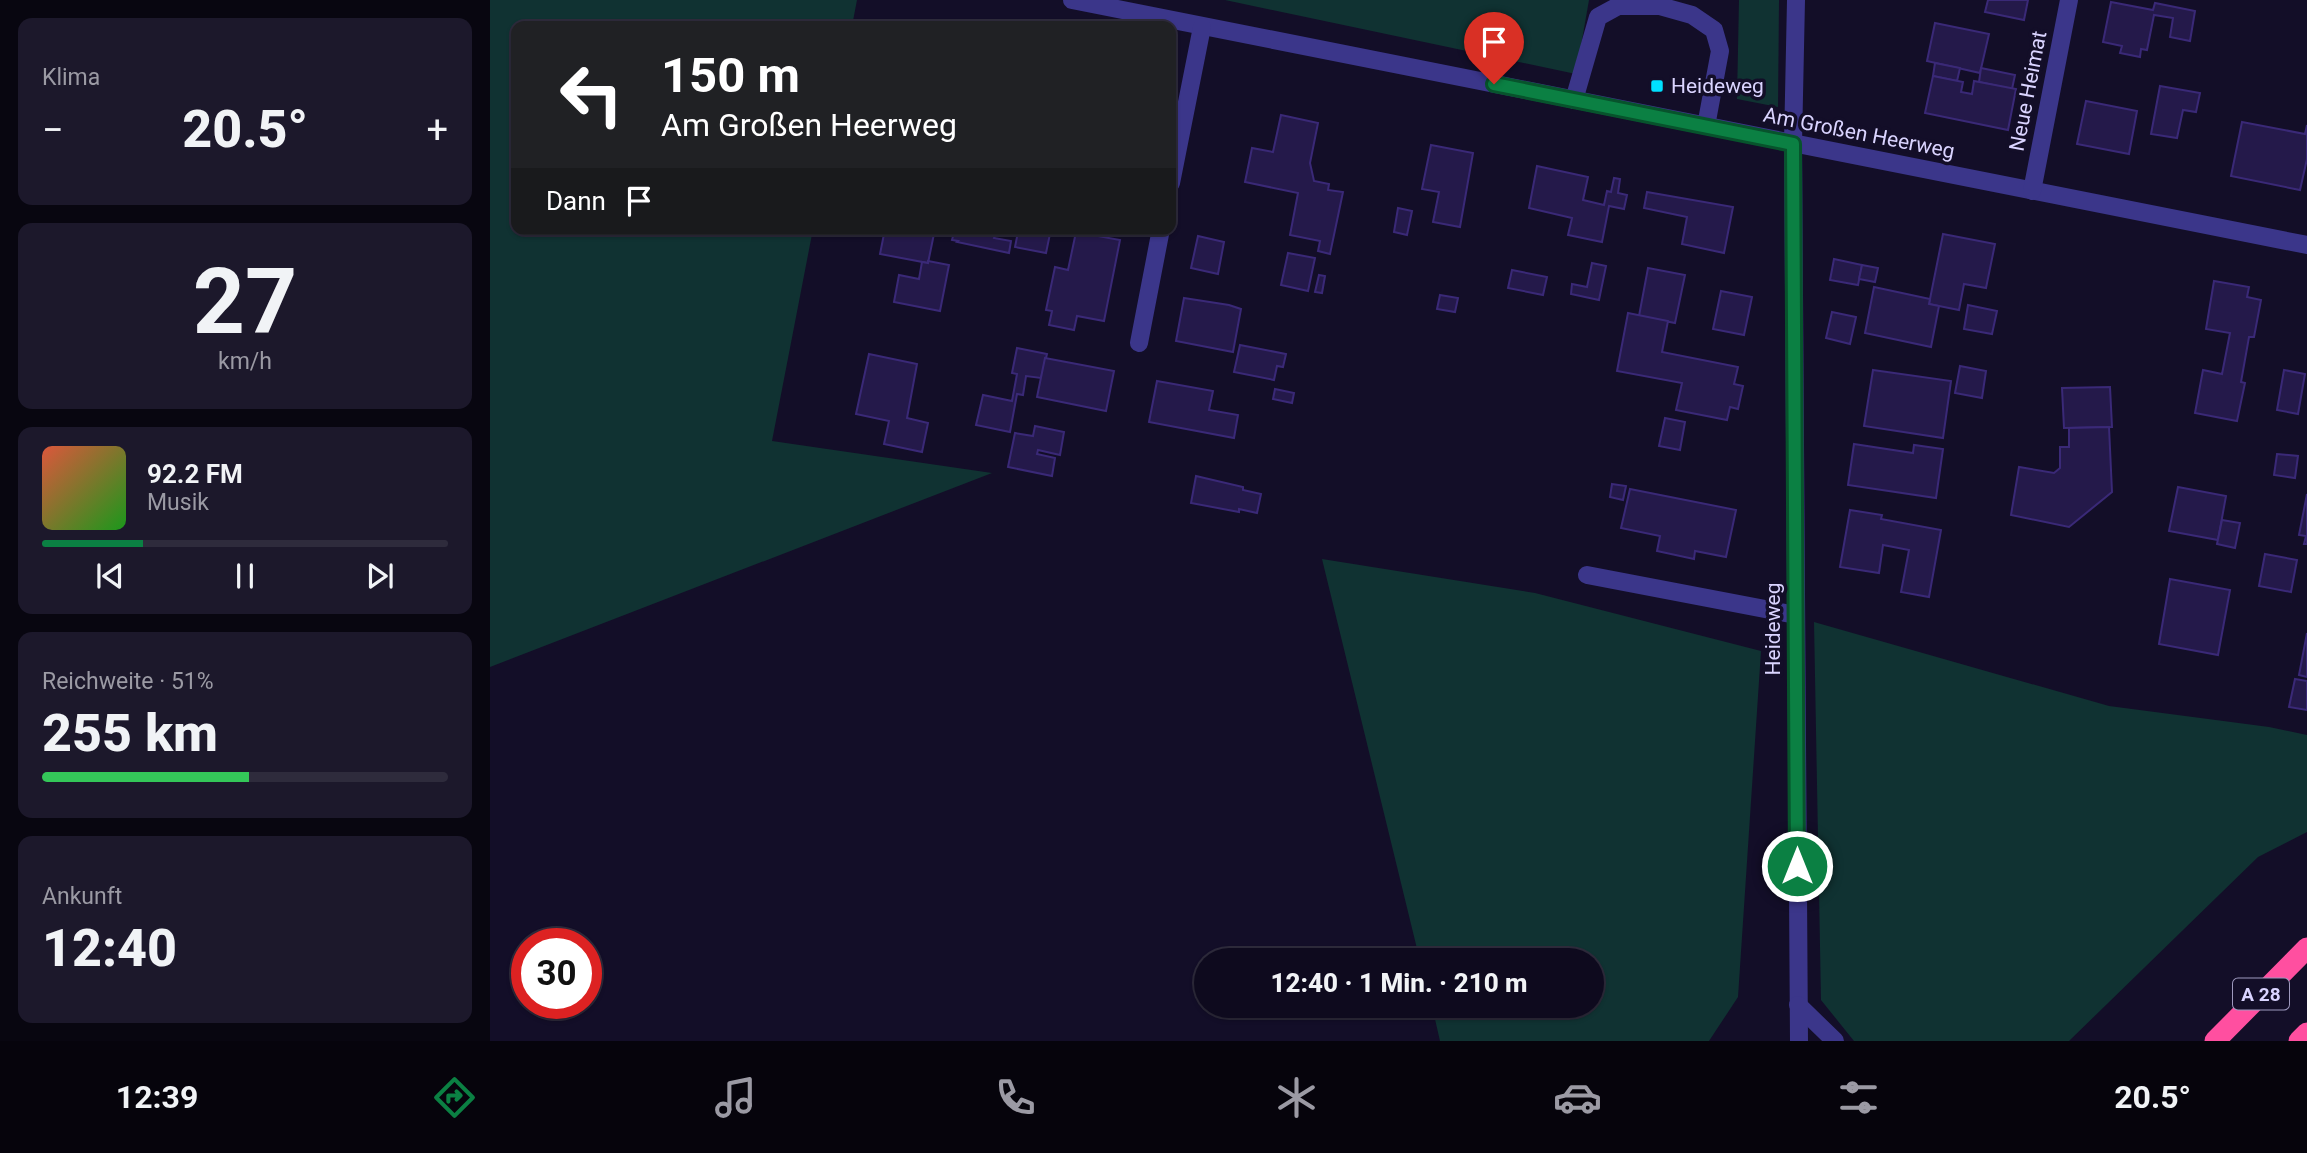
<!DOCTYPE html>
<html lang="de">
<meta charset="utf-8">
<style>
body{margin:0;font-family:Roboto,sans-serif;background:#1c182b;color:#f1f3f6;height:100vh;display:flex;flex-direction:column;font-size:26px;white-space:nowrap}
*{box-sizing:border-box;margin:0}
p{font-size:23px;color:#9b9aa4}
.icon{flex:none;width:38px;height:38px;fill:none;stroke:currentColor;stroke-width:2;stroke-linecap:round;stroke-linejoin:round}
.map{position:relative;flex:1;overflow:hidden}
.details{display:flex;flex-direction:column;gap:18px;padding:18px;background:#080610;width:490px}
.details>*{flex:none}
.hud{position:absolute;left:21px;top:21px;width:665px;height:214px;border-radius:14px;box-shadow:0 2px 5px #0004,0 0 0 2px #2e2b3c;background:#202124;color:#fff;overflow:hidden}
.speed{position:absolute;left:21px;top:928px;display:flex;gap:14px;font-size:35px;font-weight:700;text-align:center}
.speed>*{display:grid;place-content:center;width:91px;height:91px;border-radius:50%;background:#0e0a1e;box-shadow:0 2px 5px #0004,0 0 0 2px #2e2b3c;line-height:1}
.speed .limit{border:10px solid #d22;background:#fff;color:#111}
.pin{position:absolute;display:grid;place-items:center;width:60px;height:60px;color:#fff;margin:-72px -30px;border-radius:50% 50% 50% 0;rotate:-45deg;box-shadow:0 0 7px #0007}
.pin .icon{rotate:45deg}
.me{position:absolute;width:77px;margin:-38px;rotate:0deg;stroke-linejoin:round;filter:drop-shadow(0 0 5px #0008)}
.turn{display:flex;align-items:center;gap:24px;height:147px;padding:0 35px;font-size:32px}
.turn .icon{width:91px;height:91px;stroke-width:2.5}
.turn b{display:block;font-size:49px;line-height:60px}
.then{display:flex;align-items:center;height:66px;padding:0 35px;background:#0003;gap:14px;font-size:26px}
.big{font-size:52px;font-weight:800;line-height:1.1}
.details .widget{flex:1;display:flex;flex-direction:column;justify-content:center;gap:10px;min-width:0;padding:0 24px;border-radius:14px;background:#1c182b}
.details .dial{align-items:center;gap:0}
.dial b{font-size:91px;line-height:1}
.song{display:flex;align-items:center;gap:21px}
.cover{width:84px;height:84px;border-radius:10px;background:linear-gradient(135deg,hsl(10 70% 55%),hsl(120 70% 35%))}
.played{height:7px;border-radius:4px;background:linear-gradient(90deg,#0b8043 25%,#2e2b3c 25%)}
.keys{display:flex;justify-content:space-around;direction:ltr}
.heat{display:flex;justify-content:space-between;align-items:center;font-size:38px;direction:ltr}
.charge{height:10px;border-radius:5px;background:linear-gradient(90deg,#34c759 51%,#2e2b3c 0)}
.trip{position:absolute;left:704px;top:948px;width:410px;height:70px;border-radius:35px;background:#0e0a1e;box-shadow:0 2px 5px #0004,0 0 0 2px #2e2b3c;font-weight:800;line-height:70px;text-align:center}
.dock{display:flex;height:112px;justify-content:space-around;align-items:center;background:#06040c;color:#9b9aa4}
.dock .icon{width:49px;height:49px}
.dock .active{color:#0b8043}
.dock b{font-size:32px;color:#f1f3f6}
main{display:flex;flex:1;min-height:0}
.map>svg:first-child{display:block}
.green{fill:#103232}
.building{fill:#24194a;stroke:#3a2977;stroke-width:2}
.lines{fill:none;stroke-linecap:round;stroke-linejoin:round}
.lane{stroke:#3b368a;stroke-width:18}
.street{stroke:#3b368a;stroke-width:18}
.highway{stroke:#ff4fa0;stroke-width:21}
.route-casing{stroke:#07532c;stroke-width:18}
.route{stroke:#0b8043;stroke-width:12}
.poi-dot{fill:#00e0ff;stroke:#130e28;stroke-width:2.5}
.labels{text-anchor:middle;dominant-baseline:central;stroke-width:7;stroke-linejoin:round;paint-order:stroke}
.shield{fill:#130e28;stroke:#9e99be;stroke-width:2}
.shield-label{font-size:19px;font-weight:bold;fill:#dad4ff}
.poi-label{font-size:21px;fill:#dad4ff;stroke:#130e28;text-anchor:start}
.street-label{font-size:21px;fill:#dad4ff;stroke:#130e28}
</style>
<main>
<section class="details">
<div class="widget"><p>Klima</p>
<div class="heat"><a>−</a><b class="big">20.5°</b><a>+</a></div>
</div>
<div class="widget dial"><b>27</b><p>km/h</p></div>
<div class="widget">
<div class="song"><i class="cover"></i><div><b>92.2 FM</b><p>Musik</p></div></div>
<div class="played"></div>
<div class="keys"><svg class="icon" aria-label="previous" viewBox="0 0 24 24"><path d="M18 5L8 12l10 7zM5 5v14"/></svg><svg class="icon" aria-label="pause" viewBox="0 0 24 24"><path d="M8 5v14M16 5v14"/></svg><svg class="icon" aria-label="next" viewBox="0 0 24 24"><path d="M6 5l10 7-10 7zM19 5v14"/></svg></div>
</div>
<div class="widget"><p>Reichweite · 51%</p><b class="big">255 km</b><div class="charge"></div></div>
<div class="widget"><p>Ankunft</p><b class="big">12:40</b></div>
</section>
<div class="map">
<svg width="1817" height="1041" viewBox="0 0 1817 1041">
<rect width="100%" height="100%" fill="#130e28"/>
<!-- green -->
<g class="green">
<path d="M0 0H367L362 26H26V229H323L282 441 502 473 0 667Z"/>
<path d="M735 0H1099L1086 74Z"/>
<path d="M1249 0H1289L1288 107 1247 99Z"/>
<path d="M832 559 1045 593 1271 651 1248 997 1219 1041H950L942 1006H1101V961H930Z"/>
<path d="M1324 622 1619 706 1779 727 1817 735V832L1768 857 1579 1041H1364L1331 1000Z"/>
</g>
<!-- building -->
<g class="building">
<path d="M1498 0H1538L1534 20 1495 12Z"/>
<path d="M1621 2 1663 10 1665 3 1705 11 1700 41 1680 37 1683 18 1664 15 1657 50 1651 49 1650 57 1630 53 1632 46 1613 42Z"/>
<path d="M1445 23 1499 34 1490 73 1437 61Z"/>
<path d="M1445 63 1470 68 1467 81 1443 76Z"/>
<path d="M1491 68 1525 75 1522 89 1489 82Z"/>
<path d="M1443 76 1473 82 1471 92 1482 94 1484 81 1526 89 1518 130 1435 113Z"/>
<path d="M1670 86 1710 93 1706 112 1693 110 1687 138 1661 134Z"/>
<path d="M1596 101 1647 111 1639 154 1587 144Z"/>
<path d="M791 115 828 123 820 163 824 181 839 184 838 190 853 192 840 254 828 251 830 241 800 235 808 193 755 182 762 148 783 152Z"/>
<path d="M1752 122 1815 134 1817 125V159L1810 190 1741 176Z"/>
<path d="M941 145 983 153 970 227 943 222 949 192 932 189Z"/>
<path d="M1047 166 1098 177 1093 200 1114 205 1117 191 1121 192 1124 178 1130 179 1128 193 1137 195 1134 209 1119 206 1112 242 1078 235 1082 218 1039 208Z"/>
<path d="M1157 192 1243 207 1234 253 1192 244 1197 217 1154 208Z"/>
<path d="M908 208 922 211 917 235 904 232Z"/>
<path d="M395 229H445L438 263 390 254Z"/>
<path d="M465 229 505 235 504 238 521 241 519 253 467 242 468 241 462 240Z"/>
<path d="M522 229H561L556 253 525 247 528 232Z"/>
<path d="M570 229H617L616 238Z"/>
<path d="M586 232 630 240 614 321 587 316 584 330 559 325 562 311 556 310 565 267 578 270Z"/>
<path d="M1453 234 1505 244 1496 288 1474 284 1469 310 1439 304Z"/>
<path d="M708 236 734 242 728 274 701 268Z"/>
<path d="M798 253 825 258 818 291 791 285Z"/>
<path d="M1344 259 1372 265 1368 285 1340 280Z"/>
<path d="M438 261 459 265 450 311 404 302 409 275 429 279 432 262 438 263Z"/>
<path d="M1102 263 1116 266 1109 300 1081 294 1082 284 1097 287Z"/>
<path d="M1372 265 1388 268 1385 282 1369 279Z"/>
<path d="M1158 268 1195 275 1185 323 1149 316Z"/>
<path d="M1022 270 1057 277 1053 295 1018 288Z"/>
<path d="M829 275 835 276 832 293 825 292Z"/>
<path d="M1724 281 1759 287 1757 297 1771 300 1764 337H1759L1751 382 1755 383 1747 421 1705 413 1713 370 1732 374 1740 333 1716 329Z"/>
<path d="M1384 287 1440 299 1439 304 1449 306 1441 347 1375 333Z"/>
<path d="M1231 291 1262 297 1254 335 1223 329Z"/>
<path d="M950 295 968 298 965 312 947 309Z"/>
<path d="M694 298 739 305 751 309 743 352 686 341Z"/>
<path d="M1478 305 1507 311 1502 334 1474 329Z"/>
<path d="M1342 312 1366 317 1360 344 1336 338Z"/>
<path d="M1138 313 1178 321 1172 352 1248 367 1244 384 1253 386 1248 409 1240 407 1237 420 1186 410 1192 383 1127 371Z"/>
<path d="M750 345 796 354 793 367 787 366 784 380 744 372Z"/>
<path d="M527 348 557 354 551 378 536 376 533 395 527 394 520 432 486 425 493 395 522 401 527 374 522 373Z"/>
<path d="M379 354 427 364 417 418 438 423 432 452 394 444 399 421 366 414Z"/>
<path d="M555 358 624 371 616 411 547 397Z"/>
<path d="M1470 366 1496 371 1492 398 1465 393Z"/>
<path d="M1383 370 1461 381 1453 438 1374 426Z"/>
<path d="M1794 370 1815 374 1808 414 1787 410Z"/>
<path d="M667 381 723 391 719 410 748 415 744 438 659 422Z"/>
<path d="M1620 387 1622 427 1574 428 1572 388Z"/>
<path d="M785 389 804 393 802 403 783 399Z"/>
<path d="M1175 418 1195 422 1190 450 1169 446Z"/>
<path d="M545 426 574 432 570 455 548 450 547 454 565 458 562 476 518 467 525 433 543 436Z"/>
<path d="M1619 427 1622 492 1579 527 1521 515 1529 467 1564 473 1570 468V447H1579V428Z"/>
<path d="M1364 444 1423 453 1424 445 1453 449 1446 498 1358 485Z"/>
<path d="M1787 454 1808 456 1805 478 1784 475Z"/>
<path d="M706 476 753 487V490L771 494 767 513 749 509V512L701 503Z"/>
<path d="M1122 484 1136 486 1133 500 1120 497Z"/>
<path d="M1688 487 1736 496 1728 540 1679 531Z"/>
<path d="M1140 489 1246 510 1236 557 1205 551 1204 559 1167 551 1170 536 1131 528Z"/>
<path d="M1817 494V544H1814L1816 536 1809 535Z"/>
<path d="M1360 510 1392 515 1391 519 1451 530 1439 597 1411 592 1419 550 1393 545 1389 573 1350 567Z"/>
<path d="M1732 520 1750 523 1745 548 1727 544Z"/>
<path d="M1775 554 1807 560 1801 592 1769 586Z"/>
<path d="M1680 579 1740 590 1728 655 1669 644Z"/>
<path d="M1817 633V677L1809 675Z"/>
<path d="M1805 679 1817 681V710L1799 707Z"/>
</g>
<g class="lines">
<!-- lane -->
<g class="lane">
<path d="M1084 100 1108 17 1128 6H1170L1202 15 1224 30 1230 51 1216 126"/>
<path d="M1097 575 1306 615"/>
</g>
<!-- street -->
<g class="street">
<path d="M582 0 1817 245"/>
<path d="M1306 0 1303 143 1309 1041"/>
<path d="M681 183 712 27"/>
<path d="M1542 191 1579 0"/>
<path d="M649 343 671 229"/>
<path d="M1308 1005 1345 1041"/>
</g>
<!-- highway -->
<g class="highway">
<path d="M1725 1041 1817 948"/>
<path d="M1809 1041 1817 1033"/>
</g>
</g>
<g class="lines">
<!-- route casing -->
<g class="route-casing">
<path id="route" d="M1004 84 1303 144 1307 866"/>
</g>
<!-- route -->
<use href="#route" class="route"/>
</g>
<!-- markers -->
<rect class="poi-dot" x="1160" y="79" width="14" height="14" rx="3.5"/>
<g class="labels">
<!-- shield labels -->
<rect class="shield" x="1743" y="978.5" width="56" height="31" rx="5"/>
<g class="shield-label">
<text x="1771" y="994">A 28</text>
</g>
<!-- poi labels -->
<g class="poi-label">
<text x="1181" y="86">Heideweg</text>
</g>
<!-- street labels -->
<g class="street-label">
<text transform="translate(1538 91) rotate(-79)">Neue Heimat</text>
<text transform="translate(1369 133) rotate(11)">Am Großen Heerweg</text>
<text transform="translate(1283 629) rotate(-90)">Heideweg</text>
</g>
</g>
</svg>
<div class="speed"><div class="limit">30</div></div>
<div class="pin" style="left:1004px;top:84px;background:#d93025"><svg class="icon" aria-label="arrive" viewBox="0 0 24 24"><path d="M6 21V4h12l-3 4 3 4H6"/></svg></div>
<svg class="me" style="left:1307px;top:866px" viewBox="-20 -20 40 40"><circle r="17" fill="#0b8043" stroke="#fff" stroke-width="3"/><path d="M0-11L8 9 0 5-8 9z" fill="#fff"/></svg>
<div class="trip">12:40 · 1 Min. · 210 m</div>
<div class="hud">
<div class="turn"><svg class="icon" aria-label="left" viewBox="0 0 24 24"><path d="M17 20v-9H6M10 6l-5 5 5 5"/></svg><div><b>150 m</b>Am Großen Heerweg</div></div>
<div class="then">Dann<svg class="icon" aria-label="arrive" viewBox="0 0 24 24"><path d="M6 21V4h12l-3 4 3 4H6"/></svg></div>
</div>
</div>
</main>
<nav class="dock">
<b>12:39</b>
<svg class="icon active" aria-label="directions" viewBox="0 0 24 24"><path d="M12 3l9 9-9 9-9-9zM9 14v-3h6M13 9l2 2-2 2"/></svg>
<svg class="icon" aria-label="music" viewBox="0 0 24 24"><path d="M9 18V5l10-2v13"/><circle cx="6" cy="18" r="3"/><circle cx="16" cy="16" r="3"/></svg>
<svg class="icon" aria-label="phone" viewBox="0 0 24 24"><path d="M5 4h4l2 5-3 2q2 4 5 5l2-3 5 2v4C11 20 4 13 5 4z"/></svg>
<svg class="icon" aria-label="climate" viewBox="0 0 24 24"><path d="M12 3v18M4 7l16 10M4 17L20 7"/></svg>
<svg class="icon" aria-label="car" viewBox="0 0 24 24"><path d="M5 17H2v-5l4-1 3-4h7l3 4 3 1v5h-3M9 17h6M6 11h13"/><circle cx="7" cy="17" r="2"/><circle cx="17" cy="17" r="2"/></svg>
<svg class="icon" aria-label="filters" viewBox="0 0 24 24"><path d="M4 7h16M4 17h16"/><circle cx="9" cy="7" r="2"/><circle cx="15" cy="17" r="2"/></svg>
<b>20.5°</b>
</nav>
